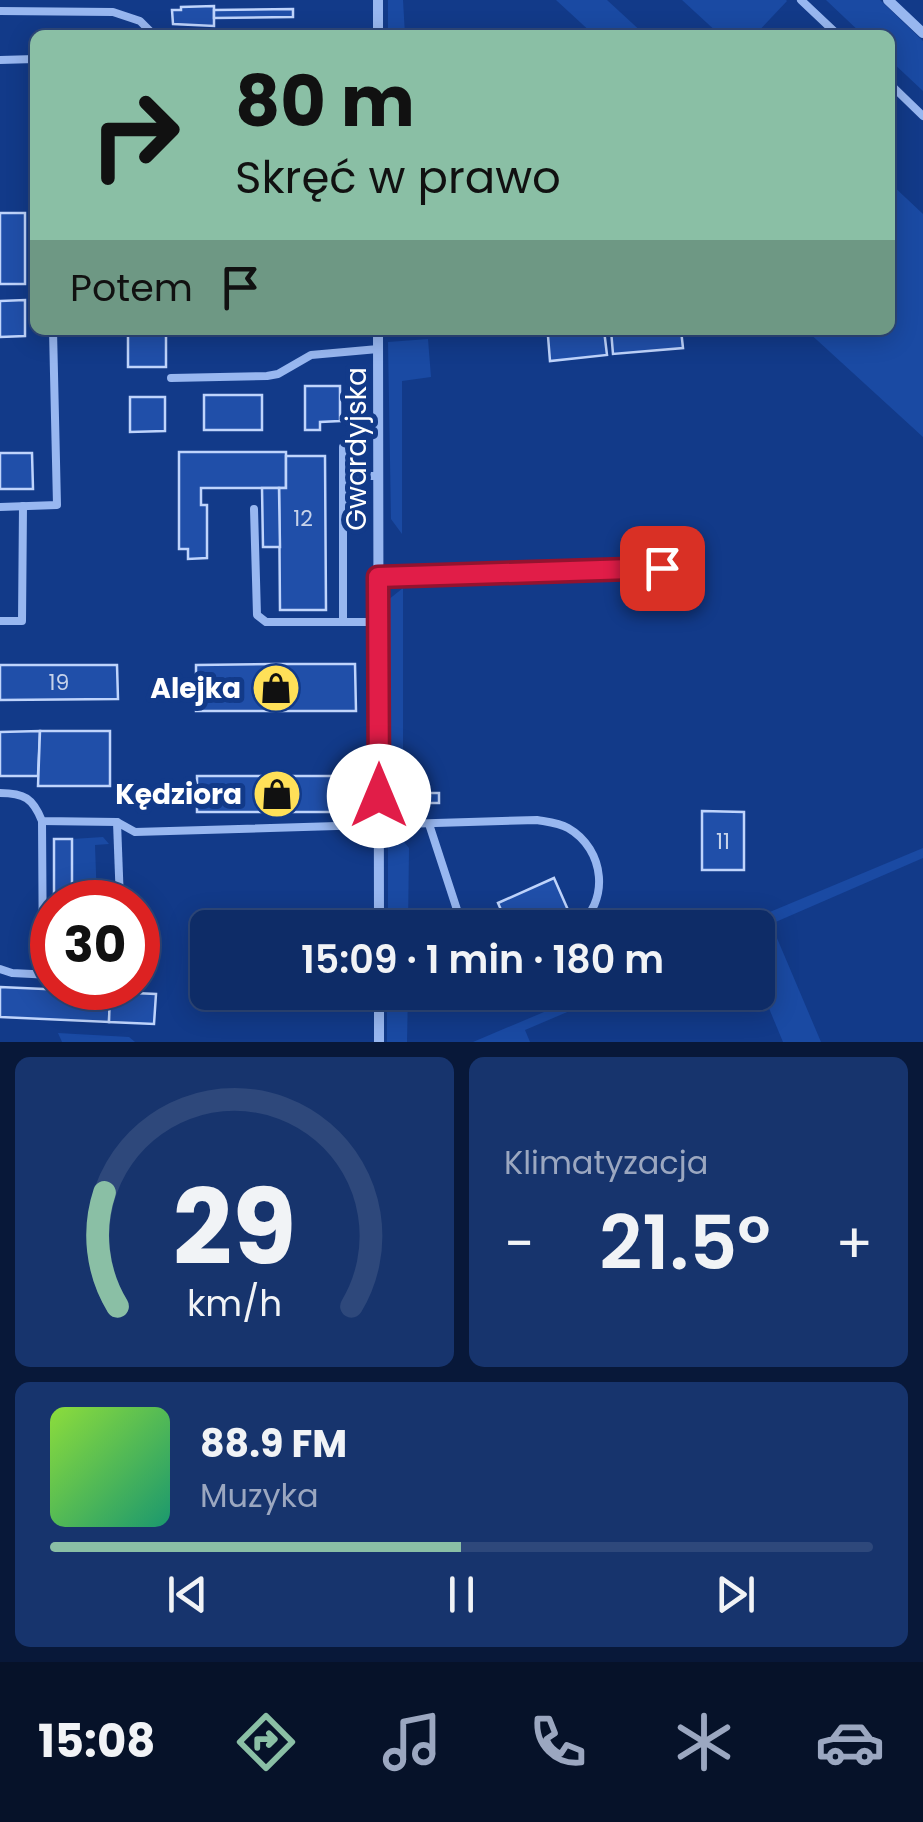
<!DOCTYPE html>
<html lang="pl">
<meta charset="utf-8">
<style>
body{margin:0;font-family:Poppins,sans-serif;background:#17346d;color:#f1f3f6;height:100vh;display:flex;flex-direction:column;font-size:38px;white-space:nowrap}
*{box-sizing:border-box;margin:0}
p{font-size:32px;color:#9ba7c0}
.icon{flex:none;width:55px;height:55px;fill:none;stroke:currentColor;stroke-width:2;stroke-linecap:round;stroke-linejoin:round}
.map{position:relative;height:1042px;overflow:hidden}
.details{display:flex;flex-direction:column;gap:15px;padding:15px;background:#081839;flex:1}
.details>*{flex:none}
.top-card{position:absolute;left:30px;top:30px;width:865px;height:305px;border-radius:15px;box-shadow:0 5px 25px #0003,0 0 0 2px #2e487b;background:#8abfa5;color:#111;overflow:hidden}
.speed{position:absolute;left:30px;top:880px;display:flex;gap:20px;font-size:50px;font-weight:700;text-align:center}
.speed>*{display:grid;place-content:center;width:130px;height:130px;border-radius:50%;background:#0e2c67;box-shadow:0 5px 25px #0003,0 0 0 2px #2e487b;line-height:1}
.speed .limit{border:15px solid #d22;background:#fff;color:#111}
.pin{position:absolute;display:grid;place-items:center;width:85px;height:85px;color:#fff;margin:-42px;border-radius:20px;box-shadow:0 5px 15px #0006}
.me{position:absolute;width:110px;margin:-55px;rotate:0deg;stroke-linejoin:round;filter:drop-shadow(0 0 8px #0008)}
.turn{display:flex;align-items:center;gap:35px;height:210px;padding:0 40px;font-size:45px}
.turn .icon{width:130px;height:130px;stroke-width:2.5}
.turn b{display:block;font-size:70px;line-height:85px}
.then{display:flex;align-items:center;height:95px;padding:0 40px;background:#0003;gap:20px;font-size:38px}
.big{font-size:75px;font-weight:600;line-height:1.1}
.details .widget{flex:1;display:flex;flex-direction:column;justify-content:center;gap:15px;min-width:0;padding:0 35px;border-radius:15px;background:#17346d}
.details .dial{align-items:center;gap:0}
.dial svg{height:260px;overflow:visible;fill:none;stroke:#2e487b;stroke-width:7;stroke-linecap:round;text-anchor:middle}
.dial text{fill:#f1f3f6;stroke:none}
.song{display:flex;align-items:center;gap:30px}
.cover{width:120px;height:120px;border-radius:15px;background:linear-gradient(135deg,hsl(90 70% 55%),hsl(160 70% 35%))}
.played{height:10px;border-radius:5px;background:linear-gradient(90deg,#8abfa5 50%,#2e487b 50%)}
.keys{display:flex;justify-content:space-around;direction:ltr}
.heat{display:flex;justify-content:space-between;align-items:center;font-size:55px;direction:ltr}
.details .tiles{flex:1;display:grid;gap:15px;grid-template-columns:1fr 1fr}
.widget:last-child{grid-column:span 2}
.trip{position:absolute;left:190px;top:910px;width:585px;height:100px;border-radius:15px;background:#0e2c67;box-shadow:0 5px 25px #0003,0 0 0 2px #2e487b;font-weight:600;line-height:100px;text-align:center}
.tab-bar{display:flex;height:160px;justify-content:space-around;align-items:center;background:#061229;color:#9ba7c0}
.tab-bar .icon{width:70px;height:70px}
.tab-bar .active{color:#8abfa5}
.tab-bar b{font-size:45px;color:#f1f3f6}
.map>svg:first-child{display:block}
.green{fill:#1a4aa3}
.building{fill:#204fa9;stroke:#bfd4fc;stroke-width:2.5}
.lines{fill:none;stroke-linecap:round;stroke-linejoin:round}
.service{stroke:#98b7f0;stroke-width:8}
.minor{stroke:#98b7f0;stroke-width:10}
.route-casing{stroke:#92132f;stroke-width:25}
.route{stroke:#e11d48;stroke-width:18}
.labels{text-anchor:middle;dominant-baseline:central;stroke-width:10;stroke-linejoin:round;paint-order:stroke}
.number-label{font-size:22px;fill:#c7d3ea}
.street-label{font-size:28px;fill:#fff;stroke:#123a89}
.poi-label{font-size:28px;font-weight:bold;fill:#fff;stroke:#123a89;text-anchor:end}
</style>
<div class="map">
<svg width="923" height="1042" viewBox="0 0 923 1042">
<rect width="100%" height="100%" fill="#123a89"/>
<!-- green -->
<g class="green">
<path d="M388 0H403L405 35H388Z"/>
<path d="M556 0H607L645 35H594Z"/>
<path d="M682 0H786L787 1 755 35H720Z"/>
<path d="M826 0H880L923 41V91L890 60V35H863Z"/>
<path d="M890 183 923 214V437L806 330H890Z"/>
<path d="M428 339 431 377 402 381V534L391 519 388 342Z"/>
<path d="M403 588V769H409V811L398 807 388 790V600Z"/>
<path d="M392 835 399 836 409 848 408 927H388V839Z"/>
<path d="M103 837 109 844 95 845 97 902H72V839Z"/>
<path d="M923 848V858L771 924 821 1042H783L758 982V928L734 927Z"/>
<path d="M387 993H408L407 1042H387Z"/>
<path d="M589 993H612L525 1030 530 1042H473Z"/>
<path d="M58 1033 129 1037 135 1042H62Z"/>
</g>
<!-- building -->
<g class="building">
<path d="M214 6V26L173 24 172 10H181V7Z"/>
<path d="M293 9V17L214 18V10Z"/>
<rect x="0" y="213" width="25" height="71"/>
<path d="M25 300V336L0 337V301Z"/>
<path d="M604 330 607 355 550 361 548 336Z"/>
<path d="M611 330H681L683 348 613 354Z"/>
<rect x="128" y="331" width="38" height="36"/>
<path d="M305 386H340V421L320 422V430H305Z"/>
<rect x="204" y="395" width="58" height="35"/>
<path d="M130 397H165V431L130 432Z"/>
<path d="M179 452H286V488H201V505H207V558L188 559V549H179Z"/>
<path d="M0 453H32L33 489H0Z"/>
<path d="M286 456H325L326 610H280L279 488H286Z"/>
<path d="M262 488H279L280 547H263Z"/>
<path d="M275 664H355L356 711H196V665Z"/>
<path d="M0 665H117L118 699 0 700Z"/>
<path d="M40 731 38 776H0V732Z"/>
<path d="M40 731H110V786H38Z"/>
<rect x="197" y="776" width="159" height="36"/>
<rect x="425" y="793" width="14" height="10"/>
<path d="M702 811 744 812V870H702Z"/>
<rect x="54" y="839" width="18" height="63"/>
<path d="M554 878 568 910 558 915 557 912 526 928H509L498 903Z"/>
<path d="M568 910 573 920 563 928H526L557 912 558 915Z"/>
<path d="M0 987 110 992 109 1022 0 1017Z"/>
<path d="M110 992 156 994 154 1024 109 1022Z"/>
</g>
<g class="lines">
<!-- service -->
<g class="service">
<path d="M801 0 838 35"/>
<path d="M0 11 113 12 140 21 154 35"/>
<path d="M0 60 35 59"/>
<path d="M890 84 923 116"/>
<path d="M171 378 267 376 278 374 311 355 378 349"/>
<path d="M343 476H378"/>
<path d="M0 507 57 505 53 330"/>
<path d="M254 509 257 615 266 622H378"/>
<path d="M378 577 662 568"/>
<path d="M0 621H22L23 506"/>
<path d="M343 622V447"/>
<path d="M0 793C24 793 33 798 42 821L117 822 135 832 537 820C548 822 559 823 568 828 605 849 611 903 575 928"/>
<path d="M42 821 43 975"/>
<path d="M117 822 120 902"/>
<path d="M429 824 463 928"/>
<path d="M485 928 488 924"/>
<path d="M0 969 12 973 52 975"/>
</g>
<!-- minor -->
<g class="minor">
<path d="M378 0V35"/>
<path d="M888 0 923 33"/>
<path d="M378 330 379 928"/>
<path d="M379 1042V992"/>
</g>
</g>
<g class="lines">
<!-- route casing -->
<g class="route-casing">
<path id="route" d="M379 796 378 577 662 568"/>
</g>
<!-- route -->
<use href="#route" class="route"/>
</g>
<!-- icons -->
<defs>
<g id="shop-disc" transform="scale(2.5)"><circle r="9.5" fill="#ffe058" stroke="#123a89"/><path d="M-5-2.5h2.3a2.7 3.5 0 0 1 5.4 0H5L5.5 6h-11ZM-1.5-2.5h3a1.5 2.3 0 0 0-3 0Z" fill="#111"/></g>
</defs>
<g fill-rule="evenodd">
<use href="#shop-disc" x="276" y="688"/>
<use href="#shop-disc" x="277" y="794"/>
</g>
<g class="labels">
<!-- number labels -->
<g class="number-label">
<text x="303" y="518">12</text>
<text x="59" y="682">19</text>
<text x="723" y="841">11</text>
</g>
<!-- street labels -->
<g class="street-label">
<text transform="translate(356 449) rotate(-90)">Gwardyjska</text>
</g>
<!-- poi labels -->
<g class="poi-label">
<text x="241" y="688">Alejka</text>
<text x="242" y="794">Kędziora</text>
</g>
</g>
</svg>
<div class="speed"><div class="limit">30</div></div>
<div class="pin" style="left:662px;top:568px;background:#d93025"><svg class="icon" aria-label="arrive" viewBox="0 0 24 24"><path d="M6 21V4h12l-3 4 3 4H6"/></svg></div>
<svg class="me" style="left:379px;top:796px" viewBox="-20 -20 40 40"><circle r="19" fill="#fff"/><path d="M0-13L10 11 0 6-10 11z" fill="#e11d48"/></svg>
<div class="trip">15:09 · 1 min · 180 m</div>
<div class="top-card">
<div class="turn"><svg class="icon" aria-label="right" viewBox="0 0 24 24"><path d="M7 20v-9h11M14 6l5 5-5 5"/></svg><div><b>80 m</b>Skręć w prawo</div></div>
<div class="then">Potem<svg class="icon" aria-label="arrive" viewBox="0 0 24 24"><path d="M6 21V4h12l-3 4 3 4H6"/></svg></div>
</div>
</div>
<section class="details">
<div class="tiles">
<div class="widget dial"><svg viewBox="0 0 100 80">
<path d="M14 69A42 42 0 1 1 86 69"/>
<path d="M14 69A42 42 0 0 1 10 34" stroke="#8abfa5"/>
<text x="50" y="56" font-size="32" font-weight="700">29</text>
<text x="50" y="72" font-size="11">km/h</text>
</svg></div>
<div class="widget"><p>Klimatyzacja</p>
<div class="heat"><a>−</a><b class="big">21.5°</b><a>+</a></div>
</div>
<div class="widget">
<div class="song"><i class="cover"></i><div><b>88.9 FM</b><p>Muzyka</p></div></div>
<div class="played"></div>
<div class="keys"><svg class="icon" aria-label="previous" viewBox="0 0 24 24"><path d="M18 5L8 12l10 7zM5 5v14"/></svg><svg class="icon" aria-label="pause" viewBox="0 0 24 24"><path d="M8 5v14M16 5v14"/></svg><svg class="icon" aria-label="next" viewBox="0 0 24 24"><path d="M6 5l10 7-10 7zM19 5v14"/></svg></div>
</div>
</div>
</section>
<nav class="tab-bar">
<b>15:08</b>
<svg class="icon active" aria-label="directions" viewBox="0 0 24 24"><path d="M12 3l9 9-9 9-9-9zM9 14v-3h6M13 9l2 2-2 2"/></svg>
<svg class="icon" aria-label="music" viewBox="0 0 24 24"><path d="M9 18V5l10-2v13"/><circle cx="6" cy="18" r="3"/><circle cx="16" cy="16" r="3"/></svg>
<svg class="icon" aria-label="phone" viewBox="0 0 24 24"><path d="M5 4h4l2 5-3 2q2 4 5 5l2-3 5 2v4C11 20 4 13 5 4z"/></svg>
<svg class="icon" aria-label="climate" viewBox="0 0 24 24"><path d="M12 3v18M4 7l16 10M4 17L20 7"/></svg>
<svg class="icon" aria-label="car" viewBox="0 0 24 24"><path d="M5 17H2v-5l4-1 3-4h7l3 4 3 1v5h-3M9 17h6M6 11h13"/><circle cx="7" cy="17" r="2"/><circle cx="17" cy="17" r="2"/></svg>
</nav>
